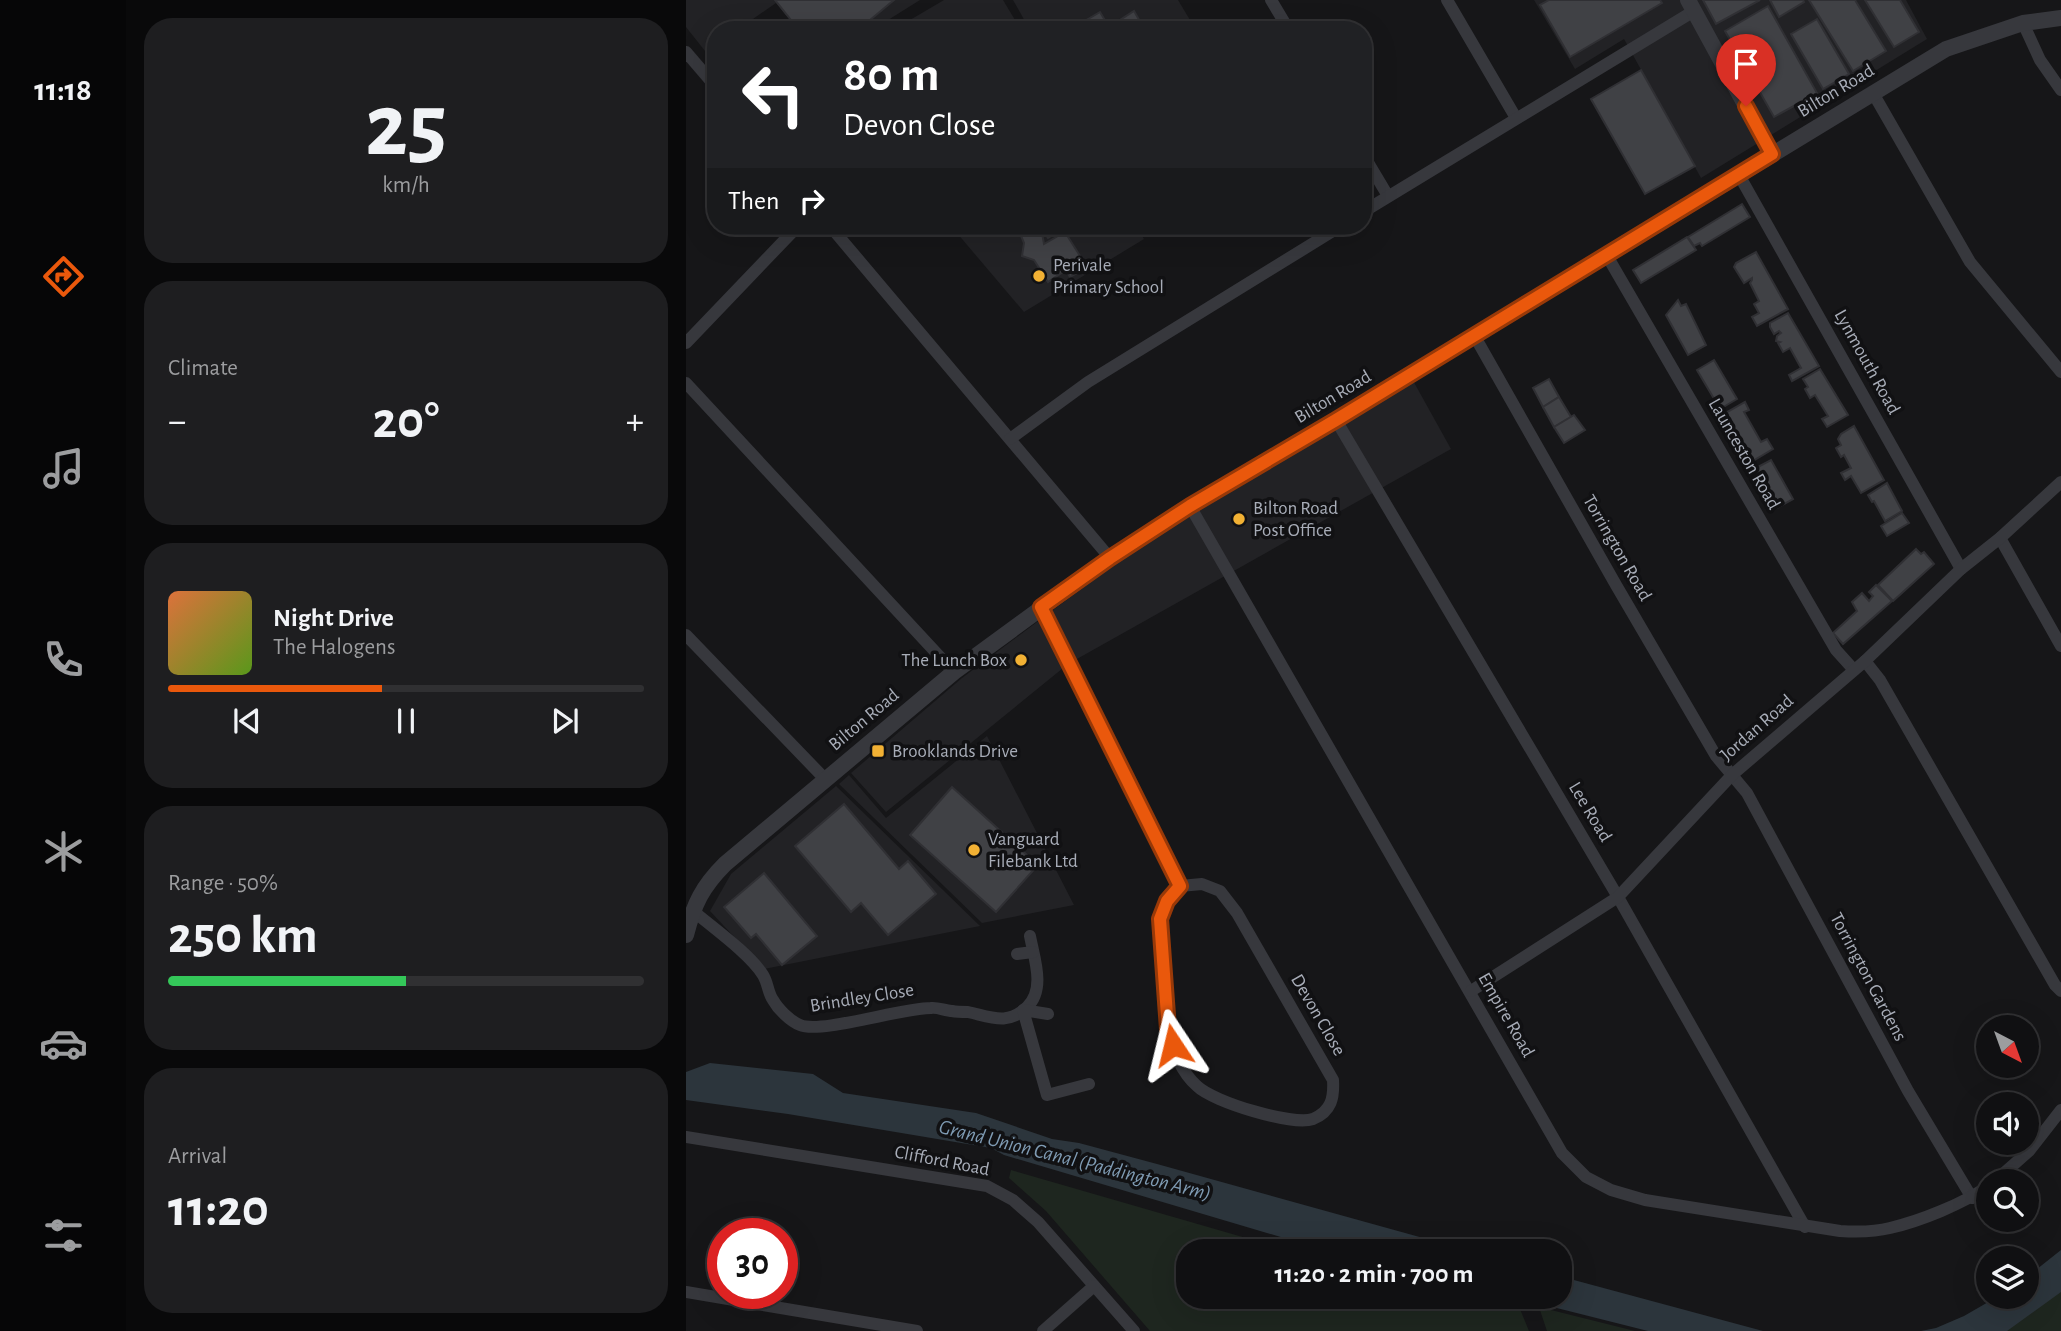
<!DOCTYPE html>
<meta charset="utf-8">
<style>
body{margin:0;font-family:"Alegreya Sans",sans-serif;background:#1e1e20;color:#f1f3f6;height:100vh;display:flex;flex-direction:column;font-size:26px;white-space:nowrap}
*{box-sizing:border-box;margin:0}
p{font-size:23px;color:#9c9d9f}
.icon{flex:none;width:38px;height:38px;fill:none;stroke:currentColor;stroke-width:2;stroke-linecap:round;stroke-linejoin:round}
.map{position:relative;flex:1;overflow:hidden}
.sheet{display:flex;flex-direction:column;gap:18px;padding:18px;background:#09090a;width:560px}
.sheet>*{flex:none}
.top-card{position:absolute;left:21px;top:21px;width:665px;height:214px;border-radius:28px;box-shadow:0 7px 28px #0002,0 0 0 2px #303032;background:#202124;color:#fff;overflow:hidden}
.needle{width:46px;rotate:139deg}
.buttons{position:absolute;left:1290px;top:1015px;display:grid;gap:14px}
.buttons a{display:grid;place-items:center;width:63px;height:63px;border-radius:50%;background:#101012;box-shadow:0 7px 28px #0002,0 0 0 2px #303032;font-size:35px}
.speed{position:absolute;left:21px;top:1218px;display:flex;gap:14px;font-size:35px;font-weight:700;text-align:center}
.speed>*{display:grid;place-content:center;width:91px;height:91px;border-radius:50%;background:#101012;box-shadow:0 7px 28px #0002,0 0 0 2px #303032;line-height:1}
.speed .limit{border:10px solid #d22;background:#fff;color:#111}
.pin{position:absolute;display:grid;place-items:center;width:60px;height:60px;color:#fff;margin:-72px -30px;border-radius:50% 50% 50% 0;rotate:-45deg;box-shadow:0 0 7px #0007}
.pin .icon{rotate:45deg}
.me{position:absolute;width:77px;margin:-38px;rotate:350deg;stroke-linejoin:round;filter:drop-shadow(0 0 5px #0008)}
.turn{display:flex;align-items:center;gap:24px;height:147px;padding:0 21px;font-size:32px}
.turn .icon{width:91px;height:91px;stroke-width:2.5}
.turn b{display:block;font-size:49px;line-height:60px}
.then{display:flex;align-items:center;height:66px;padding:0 21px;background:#0003;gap:14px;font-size:26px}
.big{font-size:52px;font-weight:600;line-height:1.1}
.sheet .widget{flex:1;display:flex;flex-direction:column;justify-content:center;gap:10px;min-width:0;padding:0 24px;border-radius:28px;background:#1e1e20}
.sheet .dial{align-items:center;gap:0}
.dial b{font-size:91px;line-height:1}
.song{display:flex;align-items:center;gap:21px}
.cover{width:84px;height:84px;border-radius:10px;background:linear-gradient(135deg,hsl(20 70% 55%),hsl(90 70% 35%))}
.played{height:7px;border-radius:4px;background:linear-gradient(90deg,#ea580c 45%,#303032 45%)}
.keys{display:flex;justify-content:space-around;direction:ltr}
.heat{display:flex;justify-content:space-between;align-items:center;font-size:38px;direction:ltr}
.charge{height:10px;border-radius:5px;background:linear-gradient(90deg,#34c759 50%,#303032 0)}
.trip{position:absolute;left:490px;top:1239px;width:396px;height:70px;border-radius:28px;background:#101012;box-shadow:0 7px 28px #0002,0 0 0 2px #303032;font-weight:600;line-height:70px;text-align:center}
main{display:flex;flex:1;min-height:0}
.tab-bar{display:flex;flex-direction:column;width:126px;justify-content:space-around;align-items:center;background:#060607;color:#9c9d9f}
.tab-bar .icon{width:49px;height:49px}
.tab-bar .active{color:#ea580c}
.tab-bar b{font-size:32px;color:#f1f3f6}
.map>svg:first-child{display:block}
.built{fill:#222225}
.green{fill:#1e261f}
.water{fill:#2c353c}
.building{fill:#404145;stroke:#303034;stroke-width:2}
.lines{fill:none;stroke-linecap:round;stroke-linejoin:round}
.minor{stroke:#37383d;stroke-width:12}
.tertiary{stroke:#37383d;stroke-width:16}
.route-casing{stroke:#983908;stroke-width:18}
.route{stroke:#ea580c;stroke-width:12}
.poi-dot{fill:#f2b134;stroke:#111113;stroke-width:2.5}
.labels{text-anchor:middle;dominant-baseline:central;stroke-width:7;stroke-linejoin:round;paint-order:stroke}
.street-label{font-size:19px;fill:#a8adb8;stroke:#111113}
.poi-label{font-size:19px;fill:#a8adb8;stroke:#111113;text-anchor:start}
.water-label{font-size:21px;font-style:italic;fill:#7f9bb3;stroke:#111113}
</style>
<main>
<nav class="tab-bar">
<b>11:18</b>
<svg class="icon active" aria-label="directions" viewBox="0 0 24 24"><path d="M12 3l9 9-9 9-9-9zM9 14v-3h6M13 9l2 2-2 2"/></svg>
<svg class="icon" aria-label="music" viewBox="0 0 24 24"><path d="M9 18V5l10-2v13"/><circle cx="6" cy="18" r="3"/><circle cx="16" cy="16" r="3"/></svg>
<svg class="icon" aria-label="phone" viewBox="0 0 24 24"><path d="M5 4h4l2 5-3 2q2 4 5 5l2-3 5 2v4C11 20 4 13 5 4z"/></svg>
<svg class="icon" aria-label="climate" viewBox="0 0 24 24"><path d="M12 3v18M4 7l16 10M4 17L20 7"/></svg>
<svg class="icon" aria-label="car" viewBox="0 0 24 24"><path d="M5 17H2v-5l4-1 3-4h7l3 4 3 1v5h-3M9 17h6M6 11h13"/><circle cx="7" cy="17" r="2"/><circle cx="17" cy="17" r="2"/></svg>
<svg class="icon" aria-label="filters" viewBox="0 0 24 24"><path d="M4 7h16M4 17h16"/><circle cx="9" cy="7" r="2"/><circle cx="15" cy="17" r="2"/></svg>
</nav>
<section class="sheet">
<div class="widget dial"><b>25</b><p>km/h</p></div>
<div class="widget"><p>Climate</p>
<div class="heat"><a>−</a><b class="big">20°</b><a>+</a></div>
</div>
<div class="widget">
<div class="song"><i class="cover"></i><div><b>Night Drive</b><p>The Halogens</p></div></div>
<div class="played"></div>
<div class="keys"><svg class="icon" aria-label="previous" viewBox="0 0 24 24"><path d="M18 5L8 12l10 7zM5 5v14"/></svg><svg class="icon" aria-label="pause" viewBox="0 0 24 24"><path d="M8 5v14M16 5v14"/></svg><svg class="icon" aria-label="next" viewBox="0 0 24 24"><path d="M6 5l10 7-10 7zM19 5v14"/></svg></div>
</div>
<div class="widget"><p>Range · 50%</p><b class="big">250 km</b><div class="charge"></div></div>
<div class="widget"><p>Arrival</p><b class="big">11:20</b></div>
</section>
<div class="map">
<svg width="1375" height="1331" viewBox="0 0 1375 1331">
<rect width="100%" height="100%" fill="#161618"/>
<!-- built -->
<g class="built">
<path d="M0 0H234L186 30H112L90 3 51 30H30V44L19 51 0 27Z"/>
<path d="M258 0H317L335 30H207Z"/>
<path d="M327 0H492L510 30H344Z"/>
<path d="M848 0H1220L1241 39 1015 178 938 39 889 69Z"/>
<path d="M265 226H450L458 239 338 312Z"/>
<path d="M725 377 765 449 382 664 200 812 165 773 276 678 410 578 512 506Z"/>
<path d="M301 736 388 905 296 923 153 784 163 775 200 818Z"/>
<path d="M150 786 294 926 78 969 24 911 45 874Z"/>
</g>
<!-- green -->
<g class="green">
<path d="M325 1170 605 1251H502V1297H785L834 1309 843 1331H464L360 1211 323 1178Z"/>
<path d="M1375 1286V1331H1310Z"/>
<path d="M853 1307 949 1331H861Z"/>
</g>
<!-- water -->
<g class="water">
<path d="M24 1063 127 1074 157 1093 290 1113 366 1139 393 1143 471 1164 784 1251H651L598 1238 318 1155 305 1148 102 1114 0 1100V1072Z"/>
<path d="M1375 1250V1292L1321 1331H1235L1250 1328 1278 1316 1311 1297H1340L1341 1277Z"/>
<path d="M873 1276 1077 1331H962L827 1297H873Z"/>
</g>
<!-- building -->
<g class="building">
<path d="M89 0H208L172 30H113Z"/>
<path d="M863 0H974L976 3 884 57 854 5Z"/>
<path d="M1017 0H1074L1030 24Z"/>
<path d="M1084 0H1117L1118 2 1093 17Z"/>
<path d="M1123 0H1169L1200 51 1167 71Z"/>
<path d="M1179 0H1214L1233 32 1208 47Z"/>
<path d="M1082 6 1131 93 1088 117 1039 31Z"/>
<path d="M448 11 459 30H388L387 28 414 12 423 27Z"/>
<path d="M1131 19 1163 74 1137 89 1105 34Z"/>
<path d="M955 70 1009 166 959 194 905 99Z"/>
<path d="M1056 204 1064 217 1016 246 1014 243 1008 246 1002 237Z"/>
<path d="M328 226H352L356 233 358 244 379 232 401 267 384 277 380 270 362 282 348 260 336 256 338 243 333 231Z"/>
<path d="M354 226H381L362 238Z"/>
<path d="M1001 237 1010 250 955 283 947 270Z"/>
<path d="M1070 252 1102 309 1071 326 1066 317 1073 313 1068 304 1073 301 1064 283 1066 280V278L1058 283 1048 267 1050 263Z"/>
<path d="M992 300 995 306 1000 304 1020 345 1002 355 980 315Z"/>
<path d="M1102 313 1133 366 1106 381 1103 375 1115 368 1104 348 1097 352 1092 343 1094 342 1090 341 1091 336 1095 333 1093 331 1088 334 1084 327V323Z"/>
<path d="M1028 360 1051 399 1034 409 1011 370Z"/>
<path d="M1134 369 1162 415 1141 427 1136 419 1142 416 1129 395 1124 398 1119 389 1122 387 1117 379Z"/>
<path d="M863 379 873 397 857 407 847 388Z"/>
<path d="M873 397 885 417 868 427 857 407Z"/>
<path d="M1059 402 1063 410 1058 412 1075 442 1081 439 1087 449 1065 462 1038 414Z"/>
<path d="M888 415 899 430 878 443 868 427Z"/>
<path d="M1168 426 1198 480 1175 493 1165 476 1159 480 1155 473 1165 468 1158 455 1155 457 1150 448 1155 445 1152 439 1155 434Z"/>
<path d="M1085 460 1107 499 1091 508 1068 469Z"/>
<path d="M1201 483 1216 511 1199 521 1188 501 1186 502 1182 495Z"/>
<path d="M1216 513 1223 523 1201 536 1195 526Z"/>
<path d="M1230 549 1235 554 1238 552 1248 564 1207 601 1192 585Z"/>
<path d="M1190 585 1206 601 1157 644 1147 633 1171 611 1166 602 1176 593 1183 601 1187 596 1183 592Z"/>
<path d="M266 787 352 865 310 912 224 835Z"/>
<path d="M158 804 213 869 222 861 250 894 202 935 175 903 165 912 109 846Z"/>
<path d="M78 873 131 936 96 965 70 934 65 938 38 907Z"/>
</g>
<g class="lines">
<!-- minor -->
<g class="minor">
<path d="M585 0 603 30"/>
<path d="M761 0 830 118"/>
<path d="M1337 23 1354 60 1375 90"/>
<path d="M0 52 30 87"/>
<path d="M1187 93 1284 262 1375 372"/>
<path d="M677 154 702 196"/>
<path d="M1053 175 1275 569"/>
<path d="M677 212 1008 11"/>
<path d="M144 226 424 558"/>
<path d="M920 254 1150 650 1168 670"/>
<path d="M788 335 930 585 1030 756 1061 793 1222 1091 1286 1198"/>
<path d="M0 343 112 226"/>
<path d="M0 383 268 672"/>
<path d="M650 420 932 897 1119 1227"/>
<path d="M324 439 402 382 655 226"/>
<path d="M504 506 876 1153 900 1177 925 1190 959 1200 1154 1231C1170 1232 1188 1232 1204 1228 1234 1221 1277 1204 1302 1186"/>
<path d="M1314 538 1375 646"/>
<path d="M355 606 494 886"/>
<path d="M0 635 140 780"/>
<path d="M1179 661 1194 680 1369 985 1375 991"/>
<path d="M516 884 534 891 551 913 647 1080C648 1097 646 1111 627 1119 607 1126 527 1102 511 1086 504 1080 496 1068 492 1060 478 1034 480 1000 478 971 475 932 466 917 494 886Z"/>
<path d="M6 910C26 927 64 954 77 975 82 983 82 993 87 1000 92 1009 104 1021 114 1025 135 1034 215 1008 245 1008 252 1007 259 1011 266 1011 271 1012 276 1012 282 1012 305 1017 322 1026 341 1007 360 989 348 958 344 936"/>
<path d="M331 954 347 952"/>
<path d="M785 991 932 897 1046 775 1179 661 1275 569 1314 538 1375 482"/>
<path d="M362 1014 337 1010 361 1095 403 1084"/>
<path d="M0 1137 301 1186 327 1200 352 1222 448 1331"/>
<path d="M1309 1181 1343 1151 1375 1110"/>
<path d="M0 1292 231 1331"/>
<path d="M357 1331 408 1286"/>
</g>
<!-- tertiary -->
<g class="tertiary">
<path d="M1002 0 1086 154"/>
<path d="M0 935C8 904 16 887 39 864L268 672 424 558 504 506 650 420 1260 49 1337 23 1375 18"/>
</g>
</g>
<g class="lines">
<!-- route casing -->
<g class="route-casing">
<path id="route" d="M487 1045 482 1029 474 919 481 901 494 886 355 607 424 558 504 506 650 420 1086 154 1060 106"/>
</g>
<!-- route -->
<use href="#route" class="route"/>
</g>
<!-- markers -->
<g class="poi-dot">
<circle cx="353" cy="276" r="7"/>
<circle cx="553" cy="519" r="7"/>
<circle cx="335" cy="660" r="7"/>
<rect x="185" y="744" width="14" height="14" rx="3.5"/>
<circle cx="288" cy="850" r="7"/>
</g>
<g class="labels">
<!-- street labels -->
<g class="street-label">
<text transform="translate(1150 91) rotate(-31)">Bilton Road</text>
<text transform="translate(1181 362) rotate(61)">Lynmouth Road</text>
<text transform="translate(647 397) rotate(-31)">Bilton Road</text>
<text transform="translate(1058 454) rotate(60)">Launceston Road</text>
<text transform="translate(931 548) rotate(60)">Torrington Road</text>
<text transform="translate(178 720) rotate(-40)">Bilton Road</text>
<text transform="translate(1071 728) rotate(-41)">Jordan Road</text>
<text transform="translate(904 812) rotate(59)">Lee Road</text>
<text transform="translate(1182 977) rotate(62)">Torrington Gardens</text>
<text transform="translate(176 998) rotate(-9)">Brindley Close</text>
<text transform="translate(632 1015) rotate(60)">Devon Close</text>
<text transform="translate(820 1015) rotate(60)">Empire Road</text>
<text transform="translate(256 1161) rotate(11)">Clifford Road</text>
</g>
<!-- poi labels -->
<g class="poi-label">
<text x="367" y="265">Perivale<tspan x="367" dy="22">Primary School</tspan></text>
<text x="567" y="508">Bilton Road<tspan x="567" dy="22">Post Office</tspan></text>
<text x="321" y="660" text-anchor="end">The Lunch Box</text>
<text x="206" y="751">Brooklands Drive</text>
<text x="302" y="839">Vanguard<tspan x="302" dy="22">Filebank Ltd</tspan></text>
</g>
<!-- water labels -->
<g class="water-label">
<text transform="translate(389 1160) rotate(14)">Grand Union Canal (Paddington Arm)</text>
</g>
</g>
</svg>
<div class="buttons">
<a><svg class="needle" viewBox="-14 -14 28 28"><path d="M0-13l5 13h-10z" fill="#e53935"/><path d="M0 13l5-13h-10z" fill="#9c9d9f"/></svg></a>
<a><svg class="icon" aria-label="sound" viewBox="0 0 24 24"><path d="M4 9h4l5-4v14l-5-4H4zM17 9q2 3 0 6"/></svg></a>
<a><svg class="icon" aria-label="search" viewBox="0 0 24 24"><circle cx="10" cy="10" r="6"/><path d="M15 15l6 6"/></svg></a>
<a><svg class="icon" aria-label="layers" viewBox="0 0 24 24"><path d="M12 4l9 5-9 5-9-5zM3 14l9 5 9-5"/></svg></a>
</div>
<div class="speed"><div class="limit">30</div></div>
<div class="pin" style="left:1060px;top:106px;background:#d93025"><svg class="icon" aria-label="arrive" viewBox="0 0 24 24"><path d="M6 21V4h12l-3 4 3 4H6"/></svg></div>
<svg class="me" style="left:487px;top:1045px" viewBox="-20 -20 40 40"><path d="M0-17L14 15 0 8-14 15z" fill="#ea580c" stroke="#fff" stroke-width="4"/></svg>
<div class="trip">11:20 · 2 min · 700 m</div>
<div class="top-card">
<div class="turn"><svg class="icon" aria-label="left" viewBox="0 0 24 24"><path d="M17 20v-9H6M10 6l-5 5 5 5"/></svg><div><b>80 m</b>Devon Close</div></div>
<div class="then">Then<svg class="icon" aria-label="right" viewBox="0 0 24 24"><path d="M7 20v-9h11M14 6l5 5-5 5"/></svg></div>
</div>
</div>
</main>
